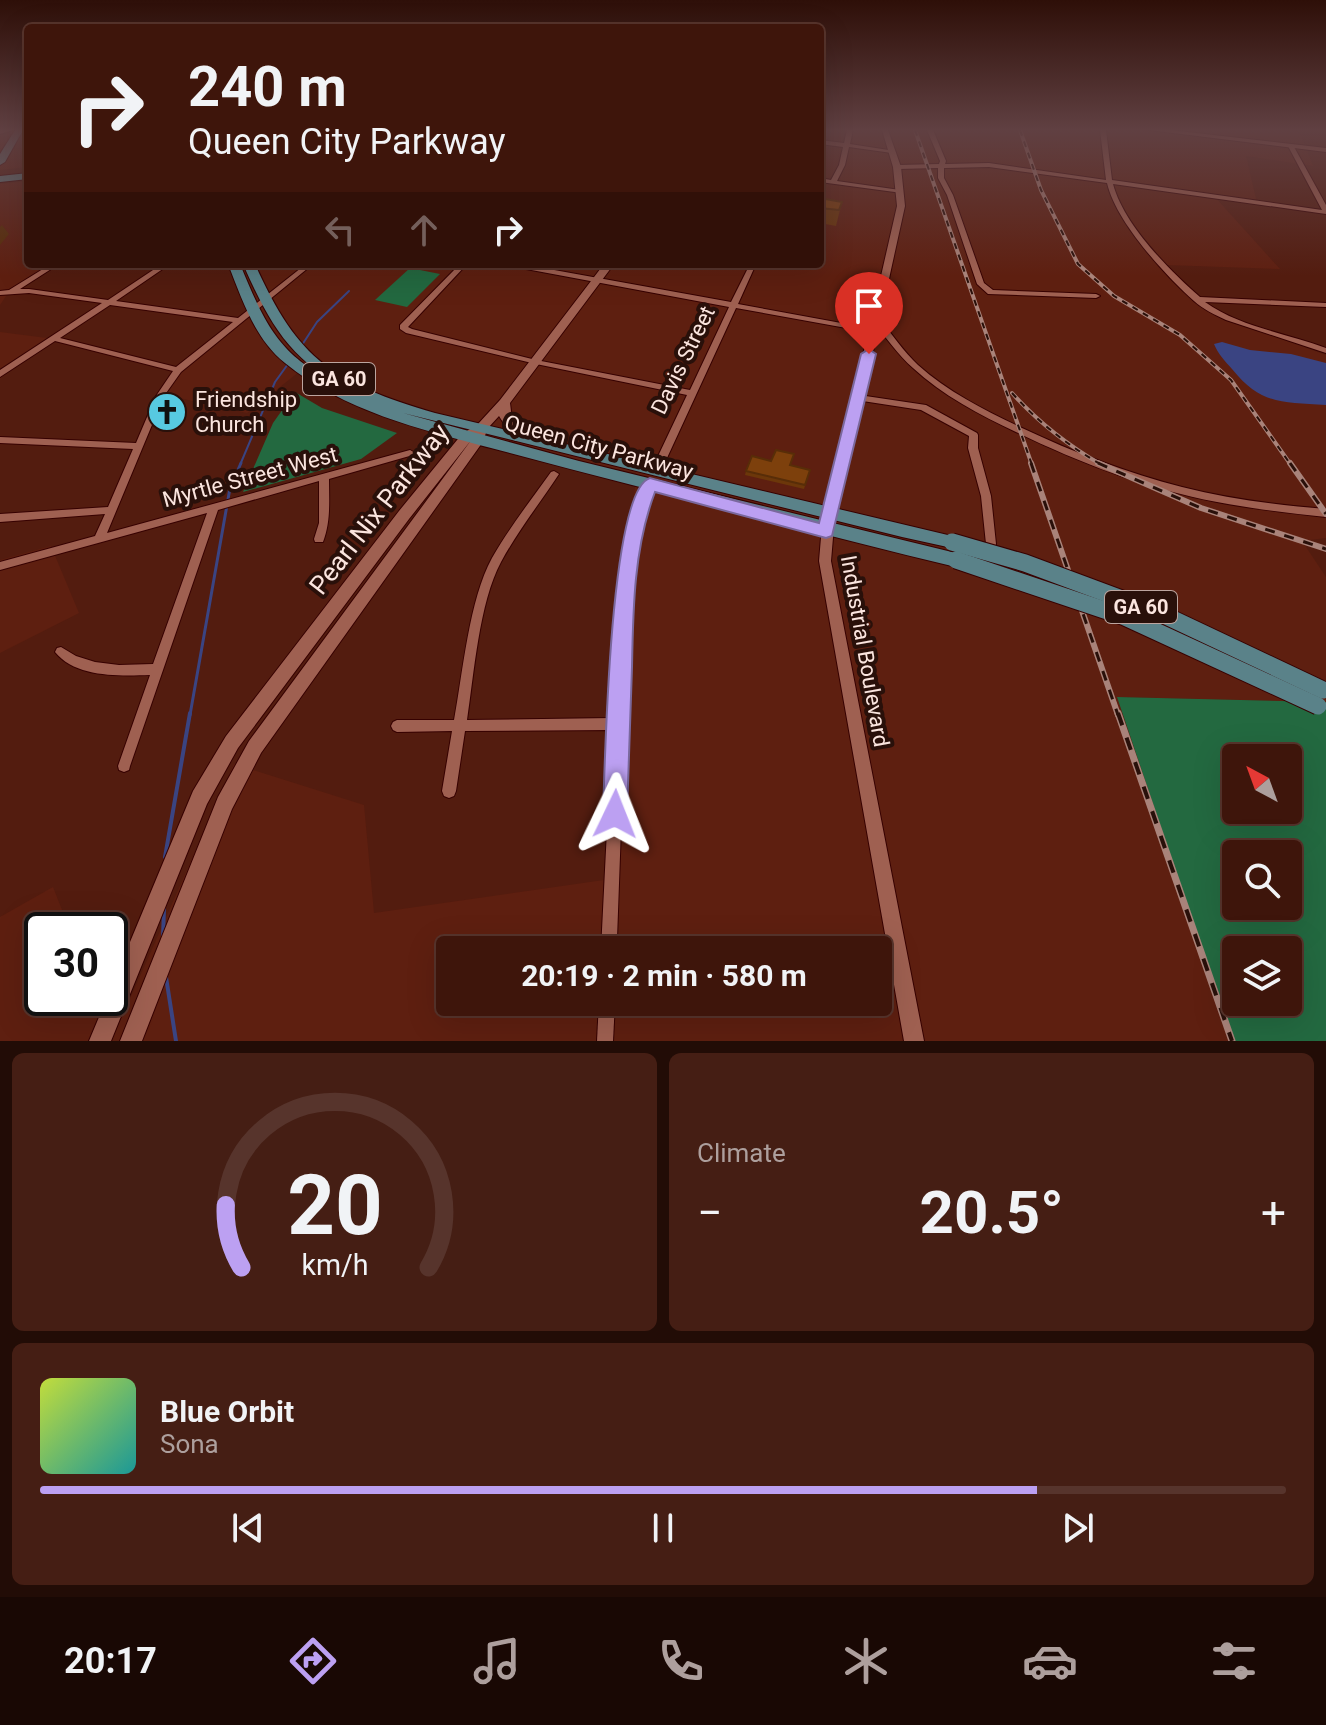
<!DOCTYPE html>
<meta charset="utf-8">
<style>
body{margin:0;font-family:Roboto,sans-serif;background:#451e14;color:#f1f3f6;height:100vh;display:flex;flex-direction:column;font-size:30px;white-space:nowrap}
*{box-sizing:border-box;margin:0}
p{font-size:26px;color:#ad9f9d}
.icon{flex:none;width:44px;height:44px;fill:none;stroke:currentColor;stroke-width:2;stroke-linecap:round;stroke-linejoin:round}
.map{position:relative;height:1041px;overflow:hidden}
.drawer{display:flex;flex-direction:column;gap:12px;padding:12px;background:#220c06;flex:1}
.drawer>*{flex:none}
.guide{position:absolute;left:24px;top:24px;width:800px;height:244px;border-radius:8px;box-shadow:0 8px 32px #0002,0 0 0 2px #57342c;background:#3e150b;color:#f1f3f6;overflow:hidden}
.needle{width:52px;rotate:319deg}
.tools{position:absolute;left:1222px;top:744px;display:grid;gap:16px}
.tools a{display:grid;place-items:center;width:80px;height:80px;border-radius:8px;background:#3e150b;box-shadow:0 8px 32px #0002,0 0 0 2px #57342c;font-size:40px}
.speed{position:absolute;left:24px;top:912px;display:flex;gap:16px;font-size:40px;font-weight:700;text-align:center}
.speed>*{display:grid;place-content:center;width:104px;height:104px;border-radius:50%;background:#3e150b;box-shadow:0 8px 32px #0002,0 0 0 2px #57342c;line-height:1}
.speed .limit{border:4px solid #111;border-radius:12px;background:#fff;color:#111}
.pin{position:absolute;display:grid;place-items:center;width:68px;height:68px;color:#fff;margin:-82px -34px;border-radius:50% 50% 50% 0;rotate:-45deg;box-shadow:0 0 8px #0007}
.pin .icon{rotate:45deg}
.me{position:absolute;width:88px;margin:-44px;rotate:2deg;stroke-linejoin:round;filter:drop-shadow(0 0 6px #0008)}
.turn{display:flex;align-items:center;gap:28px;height:168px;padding:0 32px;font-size:36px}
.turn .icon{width:104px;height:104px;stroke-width:2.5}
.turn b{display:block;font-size:56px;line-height:68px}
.lanes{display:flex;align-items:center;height:76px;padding:0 32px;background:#0003;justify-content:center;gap:40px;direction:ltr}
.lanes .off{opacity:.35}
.big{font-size:60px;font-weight:700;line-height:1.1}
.drawer .card{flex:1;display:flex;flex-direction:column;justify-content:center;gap:12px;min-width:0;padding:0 28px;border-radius:12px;background:#451e14}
.drawer .dial{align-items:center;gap:0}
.dial svg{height:208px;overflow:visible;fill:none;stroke:#57342c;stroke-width:7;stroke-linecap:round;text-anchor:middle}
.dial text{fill:#f1f3f6;stroke:none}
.song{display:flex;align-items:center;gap:24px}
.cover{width:96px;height:96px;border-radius:12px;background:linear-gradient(135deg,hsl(70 70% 55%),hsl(180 70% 35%))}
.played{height:8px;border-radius:4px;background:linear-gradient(90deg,#bca0f2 80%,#57342c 80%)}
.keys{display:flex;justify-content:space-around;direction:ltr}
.heat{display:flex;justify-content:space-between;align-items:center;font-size:44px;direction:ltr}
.drawer .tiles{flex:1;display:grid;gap:12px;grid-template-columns:1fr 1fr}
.card:last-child{grid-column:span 2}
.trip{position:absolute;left:436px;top:936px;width:456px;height:80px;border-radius:8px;background:#3e150b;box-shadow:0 8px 32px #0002,0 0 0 2px #57342c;font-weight:700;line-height:80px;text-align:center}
.tabs{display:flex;height:128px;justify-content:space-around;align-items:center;background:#190804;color:#ad9f9d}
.tabs .icon{width:56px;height:56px}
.tabs .on{color:#bca0f2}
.tabs b{font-size:36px;color:#f1f3f6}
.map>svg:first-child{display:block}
.built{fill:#5e1f10;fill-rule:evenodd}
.green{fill:#236940;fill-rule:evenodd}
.water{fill:#3a4482}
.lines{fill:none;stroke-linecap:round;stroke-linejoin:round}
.stream-far2{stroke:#3a4482;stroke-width:2}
.stream-far1{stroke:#3a4482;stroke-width:3}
.stream{stroke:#3a4482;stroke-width:4}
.minor-casing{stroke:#360100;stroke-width:2}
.tertiary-casing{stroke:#360100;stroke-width:2}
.secondary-casing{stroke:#360100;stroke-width:2}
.primary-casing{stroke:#360100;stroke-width:2}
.minor{fill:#9f6051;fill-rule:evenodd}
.tertiary{fill:#9f6051;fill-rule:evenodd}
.secondary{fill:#9f6051;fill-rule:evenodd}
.primary{fill:#5a8289;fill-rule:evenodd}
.rail-far2-casing{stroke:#a9837a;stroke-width:4}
.rail-far1-casing{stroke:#a9837a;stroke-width:6}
.rail-casing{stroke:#a9837a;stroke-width:7}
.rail-far2{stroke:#29100a;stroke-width:2;stroke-dasharray:6;stroke-linecap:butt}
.rail-far1{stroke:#29100a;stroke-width:3;stroke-dasharray:10;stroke-linecap:butt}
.rail{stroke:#29100a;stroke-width:4;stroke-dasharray:13;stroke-linecap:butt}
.primary-bridge-casing{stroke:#360100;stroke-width:19;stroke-linecap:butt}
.primary-bridge{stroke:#5a8289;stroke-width:17}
.wall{fill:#6c370a}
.shaded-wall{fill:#582d08}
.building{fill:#7d400c;stroke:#582d08;stroke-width:2}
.route{fill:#bca0f2;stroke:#7a689d;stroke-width:2}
.labels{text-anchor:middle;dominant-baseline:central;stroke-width:8;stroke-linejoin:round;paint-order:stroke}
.shield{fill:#29100a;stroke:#bca59f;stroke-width:2}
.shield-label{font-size:20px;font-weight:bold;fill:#fbe5df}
.street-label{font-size:22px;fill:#fbe5df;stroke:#29100a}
.poi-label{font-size:22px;fill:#fbe5df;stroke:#29100a;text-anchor:start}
.near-street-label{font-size:26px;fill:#fbe5df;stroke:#29100a}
</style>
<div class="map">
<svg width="1326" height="1041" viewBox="0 0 1326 1041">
<rect width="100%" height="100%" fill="#531c0f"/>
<!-- built -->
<g class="built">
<path d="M0 130H28V167L0 170Z"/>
<path d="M820 130H1299L1313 166 1246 156 1257 203 1215 197 1280 269 1166 265 1191 298 1218 316 1326 355V538L1302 541 1326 577V702L1117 697 1233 1041H0V917L53 887 70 930H42V998H97L113 1037 234 764 364 805 374 913 604 880 636 473 583 462 434 423 430 415 304 368 247 413 161 394 172 369 252 310 238 264H820ZM450 950H878V1002H450Z"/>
<path d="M28 181V264H52L10 290 0 305V184Z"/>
<path d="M0 332 47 338 0 379Z"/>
<path d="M51 546 79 613 0 653V560Z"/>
</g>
<!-- green -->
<g class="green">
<path d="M410 268 440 274 407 307 375 300Z"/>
<path d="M295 392 322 408 397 433 361 459 243 492 273 423Z"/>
<path d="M1117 697 1326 702V1041H1233ZM1236 758H1288V810H1236ZM1236 854H1288V906H1236ZM1236 950H1288V1002H1236Z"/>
</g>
<!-- water -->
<path class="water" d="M1222 342 1250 350 1291 354 1326 363V405C1282 402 1261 405 1232 369 1225 361 1218 354 1214 344Z"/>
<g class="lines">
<!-- stream-far2 -->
<g class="stream-far2">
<path d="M302 345 317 322 349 291"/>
<path d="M240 465 275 382 288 364"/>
</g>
<!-- stream-far1 -->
<path class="stream-far1" d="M190 715 230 488 241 463"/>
<!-- stream -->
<g class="stream">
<path d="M165 857 190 713"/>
<path d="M163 937 164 909"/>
<path d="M166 977 176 1041"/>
</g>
<!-- minor casing -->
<g class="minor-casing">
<g id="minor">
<path d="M0 130H13L0 134Z"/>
<path d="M847 130H853L850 144 895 151 892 153 849 147 845 165 837 181 900 190 903 192 902 193 820 182V178L831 180 839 165 843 147 820 144V140L844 143Z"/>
<path d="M927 130H933L946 161 945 164 989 163 1106 180 1100 130H1106L1112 180 1322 210 1288 146 1293 145 1326 205V214L1113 184C1124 225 1169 270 1200 297L1326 303V307L1205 302C1240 327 1286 333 1326 348V353L1226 320C1215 315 1203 309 1194 301 1165 275 1116 222 1107 183L989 167 944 168V178L953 195 984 283 993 290 1096 294 1100 296 1096 298 988 294 977 284 947 195 938 178V168L897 169 894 167 897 165 939 164 940 161Z"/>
<path d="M51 264H59L20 289H29L108 300 162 264H170L116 301 238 318 306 264H313L181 372 164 396 107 533 410 450 415 453 413 455 329 479C329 501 331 521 323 542H315L314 539 319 523V481L218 510 130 766 129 770 124 772 119 770 118 766 150 675C120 676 76 678 55 652L57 648 61 647 76 656 95 662 119 665 153 664 207 513 0 570V562L95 536 105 514 0 522V514L108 507 133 449 0 443V437L136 443 156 396 173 371 55 341 0 377V370L102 303 29 293 0 295V291L9 290ZM110 305 233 322 176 367 60 338Z"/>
<path d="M460 264H467L408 327 412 329 536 360 690 390 729 307 510 266 507 264H521L731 302 750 264H756L738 304 874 329 878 331 874 333 736 308 661 471 656 474 651 471 687 395 536 364 406 333 400 329V325Z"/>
<path d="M873 318H879C892 334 903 351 918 365 948 392 986 411 1022 428 1073 452 1127 473 1182 487 1229 499 1277 505 1326 509V517C1289 513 1253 509 1217 502 1147 489 1080 463 1016 432 980 415 942 395 913 368 898 355 886 337 873 322Z"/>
<path d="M859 395 926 405 977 433 978 435V448L991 496 996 544 995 547H987L986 544 981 496 968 448 969 436 921 410 856 400 855 398 856 396Z"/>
<path d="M554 471 559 474C540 503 517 532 501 562 479 603 474 674 467 720L612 718 616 633 625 548 631 518 645 484 647 482H653L655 484 641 518 635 548 628 633 617 939 752 942 757 945 760 950H601L612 730 465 731 456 791 454 796 449 798 444 796 442 791 452 731 397 732 393 730 391 726 393 722 397 720H454C463 672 469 600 492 558 509 528 531 500 551 472Z"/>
<path d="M878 946H899L904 949 907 954 904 959 899 962H878V950H872Z"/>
<path d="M599 1002H615L613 1041H597Z"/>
</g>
</g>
<!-- tertiary casing -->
<g class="tertiary-casing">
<g id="tertiary">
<path d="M882 130H888L901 167 905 206 856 429 835 514 831 561 924 1041H904L819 561 823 514 846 429 897 206 893 167Z"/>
<path d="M1149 130H1170L1326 148V152Z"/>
</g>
</g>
<!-- secondary casing -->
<g class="secondary-casing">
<path id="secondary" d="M604 264H614L510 403 512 419 525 438 523 441H515L499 416 488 428 482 443 261 753 232 809 142 1041H120L218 797 249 741 472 439 409 519 238 748 207 804 111 1041H89L107 998H110V990L193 791 226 736 399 511 462 434 478 424 500 400Z"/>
</g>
<!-- primary casing -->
<g class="primary-casing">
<g id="primary">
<path d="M15 130H23L5 162 0 165V154Z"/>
<path d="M28 173V179L0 182V176Z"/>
<path d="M228 264H240C271 340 284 359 359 396L363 398C294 365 273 332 243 264H255C298 361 334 383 435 413L952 536 958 538 960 542 958 546 952 548 902 537 403 413 579 461 956 553 962 555 964 560 962 565 956 567C847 541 740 512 632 485 585 473 538 460 491 448 419 429 344 411 285 363 254 338 242 299 228 264Z"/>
</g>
</g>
<!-- minor -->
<use href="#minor" class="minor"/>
<!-- tertiary -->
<use href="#tertiary" class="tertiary"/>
<!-- secondary -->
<use href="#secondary" class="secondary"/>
<!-- primary -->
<use href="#primary" class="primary"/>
<!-- rail-far2 casing -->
<g class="rail-far2-casing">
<g id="rail-far2">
<path d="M915 130 1032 465"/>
<path d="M1020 130 1041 190 1078 264 1114 296 1180 335 1231 380 1291 465"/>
<path d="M1012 393C1039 423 1067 445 1102 465"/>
</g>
</g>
<!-- rail-far1 casing -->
<g class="rail-far1-casing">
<g id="rail-far1">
<path d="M1031 463 1118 715"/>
<path d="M1098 463 1201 508 1326 549"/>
<path d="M1290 463 1326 514"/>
</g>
</g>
<!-- rail casing -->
<g class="rail-casing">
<path id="rail" d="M1118 713 1232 1041"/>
</g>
<!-- rail-far2 -->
<use href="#rail-far2" class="rail-far2"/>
<!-- rail-far1 -->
<use href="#rail-far1" class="rail-far1"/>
<!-- rail -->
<use href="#rail" class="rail"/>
<!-- primary-bridge casing -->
<g class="primary-bridge-casing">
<g id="primary-bridge">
<path d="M952 542 1025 563 1162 614 1323 690"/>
<path d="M956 560 1125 617 1318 706"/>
</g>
</g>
<!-- primary-bridge -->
<use href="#primary-bridge" class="primary-bridge"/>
</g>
<!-- wall -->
<g class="wall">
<path d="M820 198 842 202 836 226 820 223Z"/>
<path d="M791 465 810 470 804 489 745 475 746 471Z"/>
</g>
<!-- shaded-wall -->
<path class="shaded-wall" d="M2 225 9 234 0 245V227Z"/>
<!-- building -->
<g class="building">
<path d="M820 198 842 202 839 210 820 208Z"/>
<path d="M776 450 794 454 790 465 810 470 805 485 746 471 752 456 771 461Z"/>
</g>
<!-- sky -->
<linearGradient id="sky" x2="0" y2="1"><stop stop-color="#2e0f08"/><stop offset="0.47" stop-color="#604042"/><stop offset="1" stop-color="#604042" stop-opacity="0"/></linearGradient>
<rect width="1326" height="276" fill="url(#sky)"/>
<!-- route -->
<path class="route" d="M869 349 876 354 832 536 826 538 655 492C634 547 633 609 632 667 630 716 629 765 627 814L624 823 615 827 606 823 603 814C605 768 609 490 650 478L819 523 861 354Z"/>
<!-- icons -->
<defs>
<g id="church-disc" transform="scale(2)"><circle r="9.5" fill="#57c9e1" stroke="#29100a"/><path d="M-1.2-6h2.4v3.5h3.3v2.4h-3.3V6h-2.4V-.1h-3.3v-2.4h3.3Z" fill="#111"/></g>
</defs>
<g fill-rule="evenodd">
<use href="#church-disc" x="167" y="412"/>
</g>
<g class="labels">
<!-- shield labels -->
<g class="shield">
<rect x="303" y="363" width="72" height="32" rx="6"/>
<rect x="1105" y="591" width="72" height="32" rx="6"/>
</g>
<g class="shield-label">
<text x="339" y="379">GA 60</text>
<text x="1141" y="607">GA 60</text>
</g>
<!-- street labels -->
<g class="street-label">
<text transform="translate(683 360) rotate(-64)">Davis Street</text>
<text transform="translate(599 447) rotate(15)">Queen City Parkway</text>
<text transform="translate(250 477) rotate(-15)">Myrtle Street West</text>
<text transform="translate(865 651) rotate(80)">Industrial Boulevard</text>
</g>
<!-- poi labels -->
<g class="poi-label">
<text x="195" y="399">Friendship<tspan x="195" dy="25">Church</tspan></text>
</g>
<!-- near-street labels -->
<g class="near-street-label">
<text transform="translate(379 509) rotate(-52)">Pearl Nix Parkway</text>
</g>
</g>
</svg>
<div class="tools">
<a><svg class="needle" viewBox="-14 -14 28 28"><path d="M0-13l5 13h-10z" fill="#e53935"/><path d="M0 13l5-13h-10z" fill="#ad9f9d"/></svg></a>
<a><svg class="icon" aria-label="search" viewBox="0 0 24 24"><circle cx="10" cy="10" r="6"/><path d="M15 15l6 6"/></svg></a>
<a><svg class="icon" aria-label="layers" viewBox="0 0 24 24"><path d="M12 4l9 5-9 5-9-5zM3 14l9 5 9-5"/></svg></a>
</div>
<div class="speed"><div class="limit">30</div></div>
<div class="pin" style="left:869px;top:354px;background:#d93025"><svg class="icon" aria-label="arrive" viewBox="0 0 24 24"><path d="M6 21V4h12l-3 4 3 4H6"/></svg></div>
<svg class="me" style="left:615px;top:814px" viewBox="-20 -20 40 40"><path d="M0-17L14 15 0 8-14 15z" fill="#bca0f2" stroke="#fff" stroke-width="4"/></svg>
<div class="trip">20:19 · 2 min · 580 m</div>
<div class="guide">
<div class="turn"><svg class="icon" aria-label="right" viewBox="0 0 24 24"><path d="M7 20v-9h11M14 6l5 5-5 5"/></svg><div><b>240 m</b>Queen City Parkway</div></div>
<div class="lanes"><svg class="icon off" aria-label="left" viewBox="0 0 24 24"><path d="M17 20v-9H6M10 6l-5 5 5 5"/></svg><svg class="icon off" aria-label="ahead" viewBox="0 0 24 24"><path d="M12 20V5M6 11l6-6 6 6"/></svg><svg class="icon" aria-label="right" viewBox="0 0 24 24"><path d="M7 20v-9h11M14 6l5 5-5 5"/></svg></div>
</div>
</div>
<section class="drawer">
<div class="tiles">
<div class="card dial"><svg viewBox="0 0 100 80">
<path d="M14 69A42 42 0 1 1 86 69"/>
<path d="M14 69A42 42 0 0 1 8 45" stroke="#bca0f2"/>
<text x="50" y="56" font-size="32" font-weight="700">20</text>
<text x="50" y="72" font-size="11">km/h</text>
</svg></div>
<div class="card"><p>Climate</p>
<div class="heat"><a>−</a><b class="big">20.5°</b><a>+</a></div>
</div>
<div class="card">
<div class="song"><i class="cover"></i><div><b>Blue Orbit</b><p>Sona</p></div></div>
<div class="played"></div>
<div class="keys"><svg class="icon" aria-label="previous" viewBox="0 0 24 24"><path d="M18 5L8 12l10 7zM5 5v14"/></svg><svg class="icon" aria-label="pause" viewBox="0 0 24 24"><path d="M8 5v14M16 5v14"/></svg><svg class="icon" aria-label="next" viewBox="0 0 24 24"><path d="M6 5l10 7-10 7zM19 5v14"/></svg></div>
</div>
</div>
</section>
<nav class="tabs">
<b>20:17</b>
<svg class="icon on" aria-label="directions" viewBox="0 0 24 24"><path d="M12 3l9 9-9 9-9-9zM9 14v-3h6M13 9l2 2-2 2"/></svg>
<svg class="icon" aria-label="music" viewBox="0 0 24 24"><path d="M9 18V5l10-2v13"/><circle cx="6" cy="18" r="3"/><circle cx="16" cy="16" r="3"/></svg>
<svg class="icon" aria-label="phone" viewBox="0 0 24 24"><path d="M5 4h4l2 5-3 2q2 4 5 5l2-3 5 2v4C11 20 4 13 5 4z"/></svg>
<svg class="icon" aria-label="climate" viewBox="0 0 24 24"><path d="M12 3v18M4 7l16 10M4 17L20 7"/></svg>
<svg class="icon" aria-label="car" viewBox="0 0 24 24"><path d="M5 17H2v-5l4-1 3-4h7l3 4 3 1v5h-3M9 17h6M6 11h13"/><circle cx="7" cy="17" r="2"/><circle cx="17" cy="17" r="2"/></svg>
<svg class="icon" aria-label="filters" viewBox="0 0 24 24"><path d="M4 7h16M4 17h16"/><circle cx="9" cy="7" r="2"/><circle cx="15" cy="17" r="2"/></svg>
</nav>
